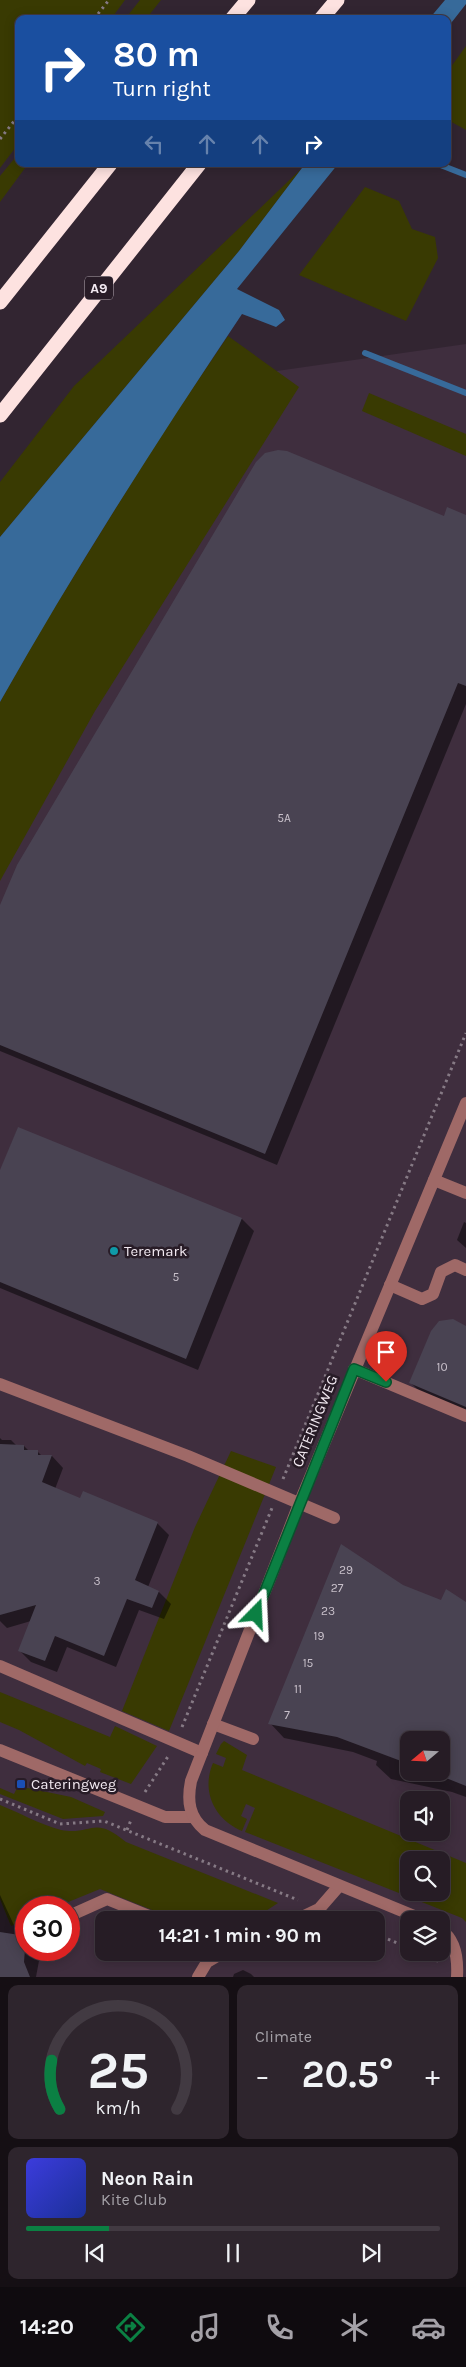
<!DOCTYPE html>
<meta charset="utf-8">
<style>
body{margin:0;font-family:Karla,sans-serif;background:#2e252d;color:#f1f3f6;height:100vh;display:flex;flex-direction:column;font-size:19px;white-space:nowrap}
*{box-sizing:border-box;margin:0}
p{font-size:16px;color:#a4a1a7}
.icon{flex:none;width:28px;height:28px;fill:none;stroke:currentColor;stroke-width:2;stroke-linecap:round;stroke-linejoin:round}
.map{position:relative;height:1977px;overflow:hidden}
.drawer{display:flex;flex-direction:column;gap:8px;padding:8px;background:#150f14;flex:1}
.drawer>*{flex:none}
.top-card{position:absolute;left:15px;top:15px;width:436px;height:152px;border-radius:10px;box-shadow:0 2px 12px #0003,0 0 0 1px #423a42;background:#1a4fa0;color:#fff;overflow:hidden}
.needle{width:32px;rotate:251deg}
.fabs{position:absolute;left:400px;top:1731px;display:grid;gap:10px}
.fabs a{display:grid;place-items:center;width:50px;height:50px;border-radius:10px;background:#261c25;box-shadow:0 2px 12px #0003,0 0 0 1px #423a42;font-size:25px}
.speed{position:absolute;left:15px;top:1896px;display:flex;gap:10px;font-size:25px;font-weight:700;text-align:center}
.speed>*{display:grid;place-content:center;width:65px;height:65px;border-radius:50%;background:#261c25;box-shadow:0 2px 12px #0003,0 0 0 1px #423a42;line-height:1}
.speed .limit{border:8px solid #d22;background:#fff;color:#111}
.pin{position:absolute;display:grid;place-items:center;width:42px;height:42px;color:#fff;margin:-51px -21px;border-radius:50% 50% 50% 0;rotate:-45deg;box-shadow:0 0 5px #0007}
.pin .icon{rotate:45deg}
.me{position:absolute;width:55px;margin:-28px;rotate:21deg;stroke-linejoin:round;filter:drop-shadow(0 0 4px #0008)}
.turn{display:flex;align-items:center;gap:18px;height:105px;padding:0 15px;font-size:22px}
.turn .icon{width:65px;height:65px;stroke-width:2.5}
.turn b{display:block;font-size:35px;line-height:42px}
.lanes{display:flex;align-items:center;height:48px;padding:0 15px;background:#0003;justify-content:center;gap:25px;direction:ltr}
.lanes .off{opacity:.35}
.big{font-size:38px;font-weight:700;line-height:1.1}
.drawer .tile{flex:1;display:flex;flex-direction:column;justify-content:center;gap:8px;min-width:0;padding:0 18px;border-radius:10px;background:#2e252d}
.drawer .dial{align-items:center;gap:0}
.dial svg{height:130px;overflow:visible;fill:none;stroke:#423a42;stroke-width:7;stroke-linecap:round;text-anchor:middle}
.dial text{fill:#f1f3f6;stroke:none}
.song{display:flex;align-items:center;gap:15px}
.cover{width:60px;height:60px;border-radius:8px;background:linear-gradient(135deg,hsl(240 70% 55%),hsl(230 70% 35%))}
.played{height:5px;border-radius:2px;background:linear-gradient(90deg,#0b8043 20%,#423a42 20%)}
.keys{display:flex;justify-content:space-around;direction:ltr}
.heat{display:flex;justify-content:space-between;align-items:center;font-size:28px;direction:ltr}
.drawer .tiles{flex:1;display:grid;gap:8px;grid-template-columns:1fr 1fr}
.tile:last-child{grid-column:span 2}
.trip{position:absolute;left:95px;top:1911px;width:290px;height:50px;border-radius:10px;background:#261c25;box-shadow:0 2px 12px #0003,0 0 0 1px #423a42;font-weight:700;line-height:50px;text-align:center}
.menu{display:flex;height:80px;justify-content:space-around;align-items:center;background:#0f0b0f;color:#a4a1a7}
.menu .icon{width:35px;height:35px}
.menu .current{color:#0b8043}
.menu b{font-size:22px;color:#f1f3f6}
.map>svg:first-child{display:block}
.built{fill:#3f2e3e;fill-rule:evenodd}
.green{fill:#393a02;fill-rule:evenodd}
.water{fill:#376a9a}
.shadow{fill:#0007;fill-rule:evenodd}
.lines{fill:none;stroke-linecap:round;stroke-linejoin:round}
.stream{stroke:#376a9a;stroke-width:6}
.building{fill:#494352}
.path{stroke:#867a85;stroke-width:3;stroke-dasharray:2.5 4;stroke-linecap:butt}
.minor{stroke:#9f6967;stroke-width:12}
.highway{stroke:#fde2e0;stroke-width:15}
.route-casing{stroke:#07532c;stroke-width:12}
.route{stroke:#0b8043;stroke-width:9}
.culture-dot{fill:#0f9aa8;stroke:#281c27;stroke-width:2}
.transit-dot{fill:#1a4fb4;stroke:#281c27;stroke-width:2}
.labels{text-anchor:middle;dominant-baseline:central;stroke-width:5;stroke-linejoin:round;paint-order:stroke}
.number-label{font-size:12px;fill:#c8c0ca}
.shield{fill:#281c27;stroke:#b6acb5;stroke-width:1}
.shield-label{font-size:14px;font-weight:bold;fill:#f3eaf2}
.poi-label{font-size:15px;fill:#f3eaf2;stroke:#281c27;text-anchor:start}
.street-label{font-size:15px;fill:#f3eaf2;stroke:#281c27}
</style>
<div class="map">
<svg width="466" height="1977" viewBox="0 0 466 1977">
<rect width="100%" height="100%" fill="#322531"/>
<!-- built -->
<path class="built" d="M466 344V1977H0V742L228 378ZM409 1740H441V1772H409ZM409 1800H441V1832H409ZM409 1860H441V1892H409ZM26 1908H69V1950H26ZM104 1920H376V1952H104ZM409 1920H441V1952H409Z"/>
<!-- green -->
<g class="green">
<path d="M0 0H125L111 19H19V143L0 168Z"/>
<path d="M140 0H161L146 19H125Z"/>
<path d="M466 46V130L448 120V71Z"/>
<path d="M19 153V164H28L0 202V176Z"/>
<path d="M302 168 239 251 0 537V482L74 386Z"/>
<path d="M365 187 399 201 412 229 435 237 438 258 406 321 299 275Z"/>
<path d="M228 336 299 387 95 711 0 881V702L45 623 159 438Z"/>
<path d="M369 393 466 434V456L362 411Z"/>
<path d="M231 1451 276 1467 169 1731 122 1711 195 1527Z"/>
<path d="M0 1692 110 1737 115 1726 157 1746 131 1784 100 1772 101 1769 87 1763 85 1766 19 1730 0 1722Z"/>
<path d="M224 1741 247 1755 242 1770 466 1863V1922L462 1918 245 1832 255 1808 246 1804 241 1816 247 1819 242 1831C214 1819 201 1791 213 1763L223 1767 226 1758 216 1754 221 1744ZM409 1860H441V1892H409Z"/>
<path d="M18 1786 71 1797 105 1812 103 1816 63 1819 0 1794V1788L14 1794Z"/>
<path d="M0 1805C20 1813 41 1825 61 1830 92 1836 93 1814 126 1842L278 1903 252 1920H177L100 1889 56 1907 26 1908V1920L11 1926 0 1899Z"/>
</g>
<!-- water -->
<g class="water">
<path d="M445 0H466V4L448 27V19H429Z"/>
<path d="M305 164H338L237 289 279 310 285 320 276 327 242 314C157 441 75 569 0 702V537L239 251Z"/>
</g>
<!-- shadow -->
<g class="shadow">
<path d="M466 516V704L277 1165 0 1051V908L444 518Z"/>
<path d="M18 1128 242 1219 254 1231 198 1370 0 1288V1172Z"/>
<path d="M464 1222 466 1223V1248L457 1240Z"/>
<path d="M466 1327V1415L426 1398 411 1383Z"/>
<path d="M0 1438 2 1440H11L17 1446H24L29 1451H37L42 1456H52L63 1468 55 1489 81 1499 84 1493 157 1523 169 1535 148 1587 159 1592 171 1604 164 1619 139 1610 116 1667 67 1647 57 1672 31 1662 19 1650 31 1621 7 1628 0 1621Z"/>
<path d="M403 1586 442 1602 466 1604V1797L452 1792 391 1779 376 1765 377 1761 353 1752 284 1738 270 1723ZM409 1740H441V1772H409Z"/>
<path d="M0 1895 19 1936 26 1937V1950H41L36 1977H0Z"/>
<path d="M243 1970 251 1974 254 1977H233L234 1974Z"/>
</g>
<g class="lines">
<!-- stream -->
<g class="stream">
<path d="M438 164 466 175"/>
<path d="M365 353 466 393"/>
</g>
</g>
<!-- building -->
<g class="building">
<path d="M278 450 287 451 444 516 447 507 466 515V686L458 683 265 1154 0 1045V905L17 865 256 462 265 453Z"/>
<path d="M18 1127 242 1218 186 1359 0 1282V1170Z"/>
<path d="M453 1319 466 1326V1407L409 1383 431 1331 439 1321Z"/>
<path d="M0 1444 24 1445V1450H38V1455H52L42 1482 80 1498 83 1491 158 1522 135 1580 159 1591 152 1608 127 1599 104 1656 55 1636 45 1661 18 1651 36 1605 0 1615Z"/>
<path d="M341 1544 403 1585 441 1600 446 1589 466 1602V1786L441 1776V1740H409V1764L337 1737 268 1724Z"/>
<path d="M0 1932 26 1936 24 1962 30 1977H0Z"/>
</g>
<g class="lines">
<!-- path -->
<g class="path">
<path d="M94 19 109 0"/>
<path d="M0 139 19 115"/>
<path d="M283 1479 466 1033"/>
<path d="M182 1727 272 1508"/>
<path d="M145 1792 169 1755"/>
<path d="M0 1799 60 1824 104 1821 298 1900"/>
<path d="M127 1830 131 1820"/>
<path d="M334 1915 345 1920"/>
<path d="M376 1934 409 1948"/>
<path d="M418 1952 440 1962"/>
</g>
<!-- minor -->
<g class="minor">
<path d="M434 1180 466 1193"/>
<path d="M390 1285 422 1299 433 1294 441 1272 455 1265 466 1270"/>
<path d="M354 1369 466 1416"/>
<path d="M0 1384 188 1456 334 1518"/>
<path d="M0 1666 202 1753"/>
<path d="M213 1724 253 1739"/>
<path d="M0 1750 165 1817H193"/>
<path d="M69 1916 107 1899 159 1920"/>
<path d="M296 1920 319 1909 339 1886"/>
<path d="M424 1920 205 1830C189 1817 187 1801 191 1781L299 1504 466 1103"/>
<path d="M441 1930C456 1940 458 1960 457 1977"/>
<path d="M198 1977 207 1962 224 1952"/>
</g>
<!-- highway -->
<g class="highway">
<path d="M232 19 248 0"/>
<path d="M321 19 337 0"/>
<path d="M0 302 110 164"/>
<path d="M0 415 199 164"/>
</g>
</g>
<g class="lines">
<!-- route casing -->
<g class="route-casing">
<path id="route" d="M256 1614 354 1369 386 1382"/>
</g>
<!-- route -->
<use href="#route" class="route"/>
</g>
<!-- markers -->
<circle class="culture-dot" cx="114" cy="1251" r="5"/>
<rect class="transit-dot" x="16" y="1779" width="10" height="10" rx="2.5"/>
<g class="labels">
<!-- number labels -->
<g class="number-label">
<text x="284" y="818">5A</text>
<text x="176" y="1277">5</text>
<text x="442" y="1367">10</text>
<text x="346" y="1570">29</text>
<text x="97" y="1581">3</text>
<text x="337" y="1588">27</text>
<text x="328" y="1611">23</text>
<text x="319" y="1636">19</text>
<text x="308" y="1663">15</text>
<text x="298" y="1689">11</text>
<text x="287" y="1715">7</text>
</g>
<!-- shield labels -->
<rect class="shield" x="85" y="276.5" width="28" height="23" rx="4"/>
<g class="shield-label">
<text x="99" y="288">A9</text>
</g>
<!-- poi labels -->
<g class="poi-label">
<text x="124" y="1251">Teremark</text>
<text x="31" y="1784">Cateringweg</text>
</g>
<!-- street labels -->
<g class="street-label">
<text transform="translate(315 1421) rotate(-68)">CATERINGWEG</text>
</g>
</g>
</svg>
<div class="fabs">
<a><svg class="needle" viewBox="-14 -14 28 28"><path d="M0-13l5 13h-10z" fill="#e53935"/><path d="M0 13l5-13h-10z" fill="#a4a1a7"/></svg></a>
<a><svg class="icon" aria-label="sound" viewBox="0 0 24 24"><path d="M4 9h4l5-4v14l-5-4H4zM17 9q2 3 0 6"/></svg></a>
<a><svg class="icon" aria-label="search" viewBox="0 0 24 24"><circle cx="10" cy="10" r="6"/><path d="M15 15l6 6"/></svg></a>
<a><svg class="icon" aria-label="layers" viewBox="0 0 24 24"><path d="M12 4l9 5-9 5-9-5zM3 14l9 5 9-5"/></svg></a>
</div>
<div class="speed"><div class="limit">30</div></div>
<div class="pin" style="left:386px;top:1382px;background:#d93025"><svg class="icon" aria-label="arrive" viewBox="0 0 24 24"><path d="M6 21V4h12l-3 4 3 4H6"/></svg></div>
<svg class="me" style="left:256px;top:1614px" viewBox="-20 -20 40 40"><path d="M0-17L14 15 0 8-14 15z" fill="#0b8043" stroke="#fff" stroke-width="4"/></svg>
<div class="trip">14:21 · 1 min · 90 m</div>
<div class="top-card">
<div class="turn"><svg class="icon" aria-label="right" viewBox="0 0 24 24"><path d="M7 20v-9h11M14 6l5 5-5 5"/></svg><div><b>80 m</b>Turn right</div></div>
<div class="lanes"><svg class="icon off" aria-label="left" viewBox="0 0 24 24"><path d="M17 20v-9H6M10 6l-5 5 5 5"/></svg><svg class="icon off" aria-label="ahead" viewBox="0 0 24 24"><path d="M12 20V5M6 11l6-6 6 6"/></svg><svg class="icon off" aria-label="ahead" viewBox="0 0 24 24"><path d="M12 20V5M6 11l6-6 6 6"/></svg><svg class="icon" aria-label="right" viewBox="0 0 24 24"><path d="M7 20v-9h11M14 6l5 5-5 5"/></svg></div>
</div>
</div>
<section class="drawer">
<div class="tiles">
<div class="tile dial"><svg viewBox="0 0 100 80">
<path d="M14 69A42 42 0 1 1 86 69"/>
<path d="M14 69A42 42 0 0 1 9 39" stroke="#0b8043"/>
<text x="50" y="56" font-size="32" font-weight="700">25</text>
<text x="50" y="72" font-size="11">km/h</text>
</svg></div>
<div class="tile"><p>Climate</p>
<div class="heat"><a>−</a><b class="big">20.5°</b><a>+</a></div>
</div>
<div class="tile">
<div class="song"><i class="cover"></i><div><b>Neon Rain</b><p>Kite Club</p></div></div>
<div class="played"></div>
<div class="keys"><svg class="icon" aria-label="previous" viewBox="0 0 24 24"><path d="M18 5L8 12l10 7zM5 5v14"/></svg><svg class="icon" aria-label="pause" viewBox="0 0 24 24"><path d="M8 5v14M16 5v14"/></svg><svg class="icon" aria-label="next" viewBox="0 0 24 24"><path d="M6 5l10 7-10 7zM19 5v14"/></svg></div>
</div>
</div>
</section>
<nav class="menu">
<b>14:20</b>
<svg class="icon current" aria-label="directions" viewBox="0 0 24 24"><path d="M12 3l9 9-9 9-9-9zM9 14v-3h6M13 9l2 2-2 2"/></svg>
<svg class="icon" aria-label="music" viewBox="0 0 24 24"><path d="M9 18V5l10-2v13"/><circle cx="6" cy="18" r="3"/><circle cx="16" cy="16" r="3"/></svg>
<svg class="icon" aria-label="phone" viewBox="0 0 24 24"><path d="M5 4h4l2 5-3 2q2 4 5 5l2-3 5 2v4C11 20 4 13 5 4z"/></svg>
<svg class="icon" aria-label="climate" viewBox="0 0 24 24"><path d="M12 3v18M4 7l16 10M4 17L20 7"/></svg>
<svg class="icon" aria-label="car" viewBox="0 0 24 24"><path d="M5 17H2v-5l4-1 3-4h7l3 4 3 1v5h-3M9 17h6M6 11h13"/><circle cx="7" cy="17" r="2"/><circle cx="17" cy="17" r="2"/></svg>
</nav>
